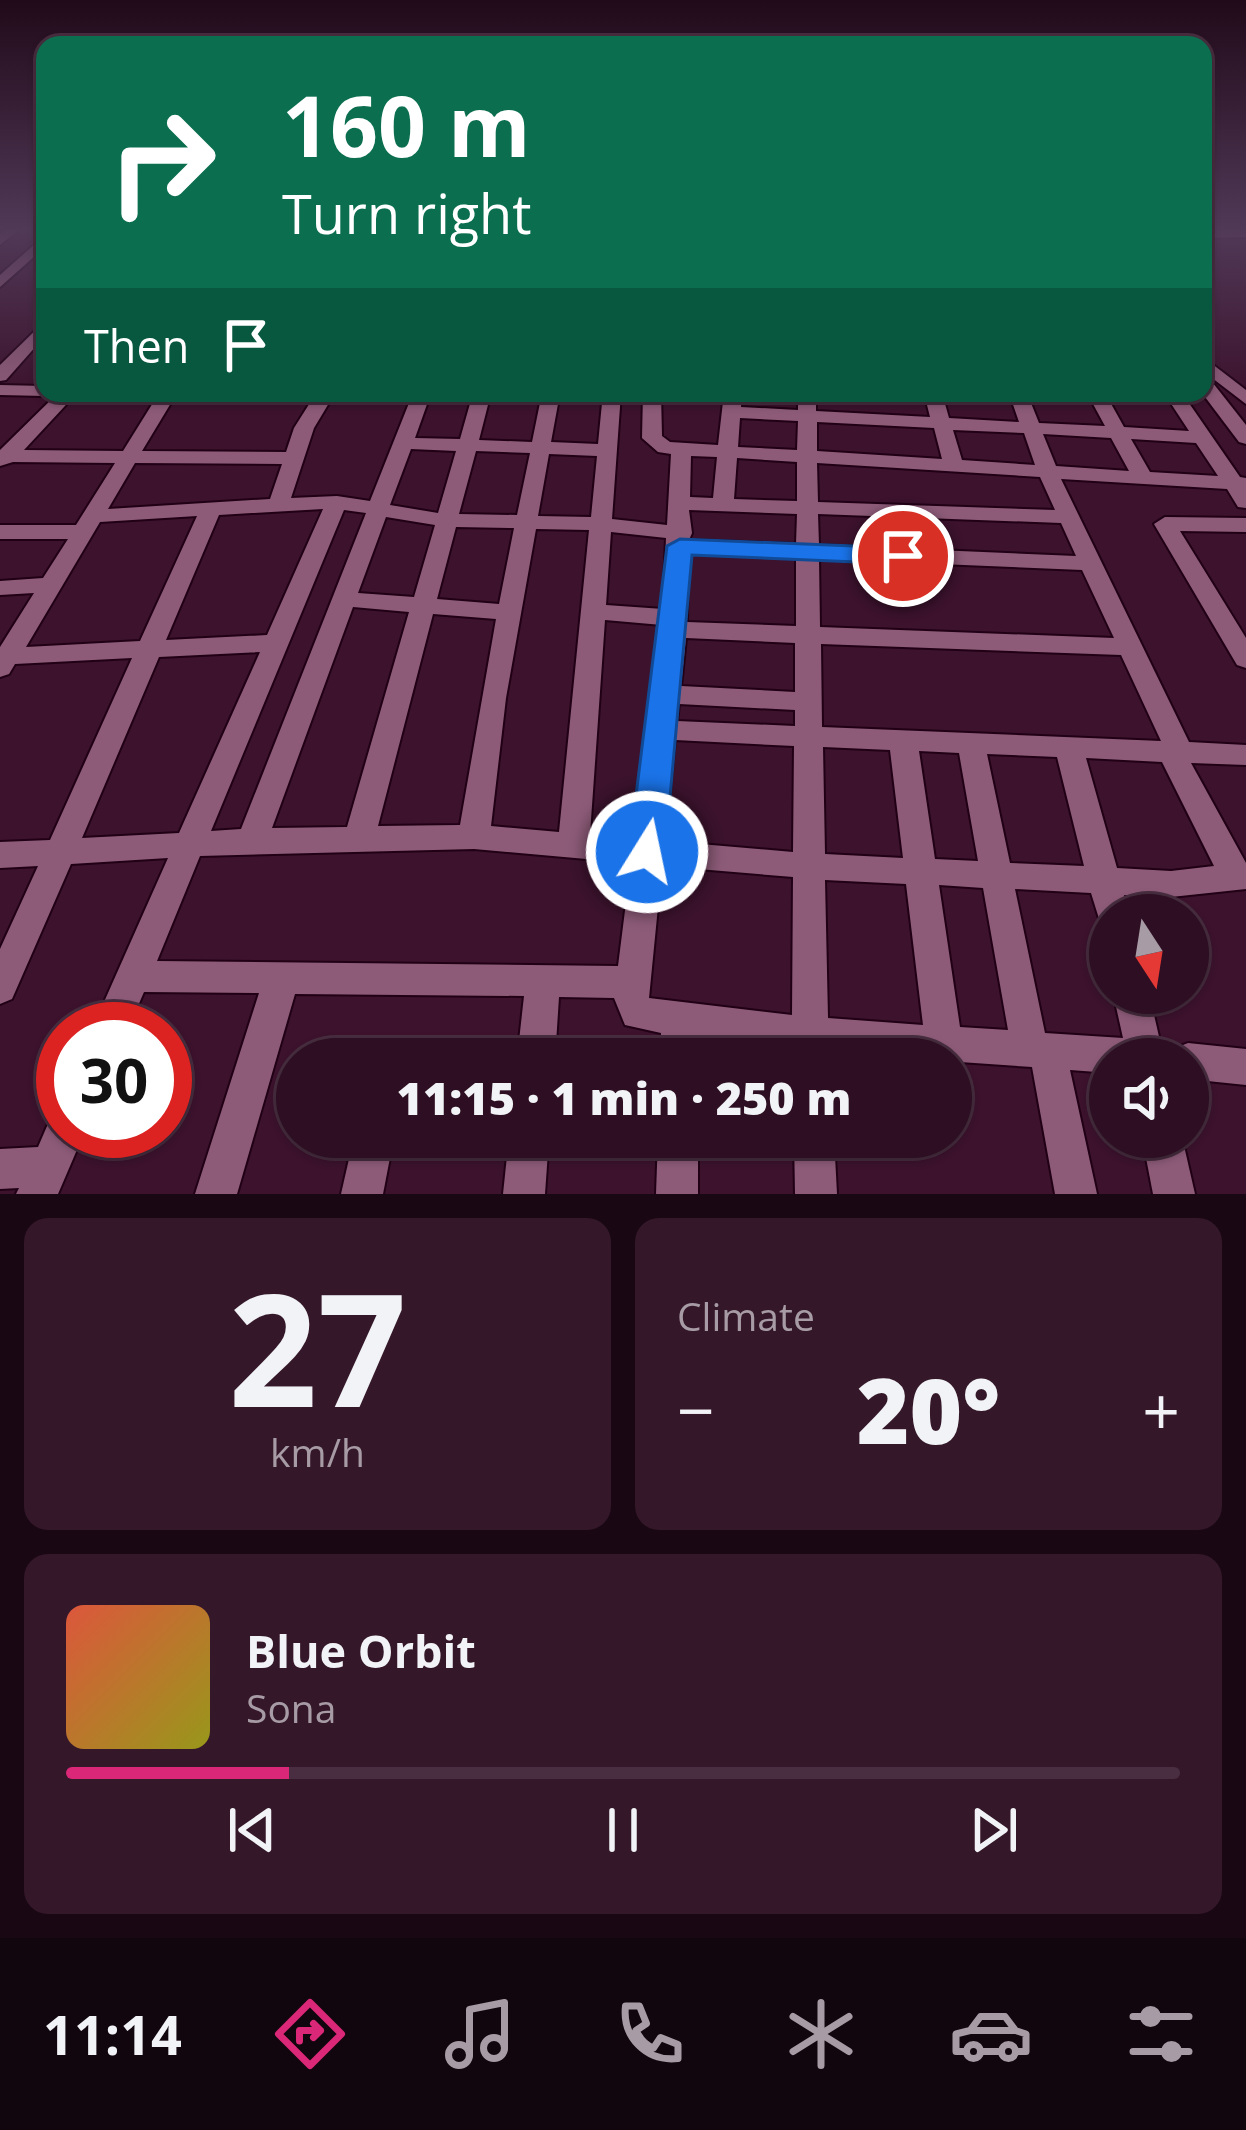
<!DOCTYPE html>
<meta charset="utf-8">
<style>
body{margin:0;font-family:"Open Sans",sans-serif;background:#35172a;color:#f1f3f6;height:100vh;display:flex;flex-direction:column;font-size:45px;white-space:nowrap}
*{box-sizing:border-box;margin:0}
p{font-size:39px;color:#a79ca5}
.icon{flex:none;width:66px;height:66px;fill:none;stroke:currentColor;stroke-width:2;stroke-linecap:round;stroke-linejoin:round}
.map{position:relative;height:1194px;overflow:hidden}
.details{display:flex;flex-direction:column;gap:24px;padding:24px;background:#190813;flex:1}
.details>*{flex:none}
.top-card{position:absolute;left:36px;top:36px;width:1176px;height:366px;border-radius:24px;box-shadow:0 3px 9px #0004,0 0 0 3px #482e40;background:#0b6e4f;color:#fff;overflow:hidden}
.needle{width:78px;rotate:168deg}
.controls{position:absolute;left:1089px;top:894px;display:grid;gap:24px}
.controls a{display:grid;place-items:center;width:120px;height:120px;border-radius:50%;background:#2d0e22;box-shadow:0 3px 9px #0004,0 0 0 3px #482e40;font-size:60px}
.speed{position:absolute;left:36px;top:1002px;display:flex;gap:24px;font-size:60px;font-weight:700;text-align:center}
.speed>*{display:grid;place-content:center;width:156px;height:156px;border-radius:50%;background:#2d0e22;box-shadow:0 3px 9px #0004,0 0 0 3px #482e40;line-height:1}
.speed .limit{border:18px solid #d22;background:#fff;color:#111}
.pin{position:absolute;display:grid;place-items:center;width:102px;height:102px;color:#fff;margin:-51px;border:6px solid #fff;border-radius:50%;box-shadow:0 3px 12px #0007}
.me{position:absolute;width:132px;margin:-66px;rotate:10deg;stroke-linejoin:round;filter:drop-shadow(0 0 9px #0008)}
.turn{display:flex;align-items:center;gap:42px;height:252px;padding:0 48px;font-size:54px}
.turn .icon{width:156px;height:156px;stroke-width:2.5}
.turn b{display:block;font-size:84px;line-height:102px}
.then{display:flex;align-items:center;height:114px;padding:0 48px;background:#0003;gap:24px;font-size:45px}
.big{font-size:90px;font-weight:800;line-height:1.1}
.details .card{flex:1;display:flex;flex-direction:column;justify-content:center;gap:18px;min-width:0;padding:0 42px;border-radius:24px;background:#35172a}
.details .dial{align-items:center;gap:0}
.dial b{font-size:156px;line-height:1}
.song{display:flex;align-items:center;gap:36px}
.cover{width:144px;height:144px;border-radius:18px;background:linear-gradient(135deg,hsl(10 70% 55%),hsl(60 70% 35%))}
.played{height:12px;border-radius:6px;background:linear-gradient(90deg,#db2777 20%,#482e40 20%)}
.keys{display:flex;justify-content:space-around;direction:ltr}
.heat{display:flex;justify-content:space-between;align-items:center;font-size:66px;direction:ltr}
.details .tiles{flex:1;display:grid;gap:24px;grid-template-columns:1fr 1fr}
.card:last-child{grid-column:span 2}
.trip{position:absolute;left:276px;top:1038px;width:696px;height:120px;border-radius:60px;background:#2d0e22;box-shadow:0 3px 9px #0004,0 0 0 3px #482e40;font-weight:800;line-height:120px;text-align:center}
.menu{display:flex;height:192px;justify-content:space-around;align-items:center;background:#12060e;color:#a79ca5}
.menu .icon{width:84px;height:84px}
.menu .active{color:#db2777}
.menu b{font-size:54px;color:#f1f3f6}
.map>svg:first-child{display:block}
.lines{fill:none;stroke-linecap:round;stroke-linejoin:round}
.minor-casing{stroke:#210015;stroke-width:4}
.minor{fill:#8d5b78;fill-rule:evenodd}
.route{fill:#1a73e8;stroke:#114b97;stroke-width:3}
</style>
<div class="map">
<svg width="1246" height="1194" viewBox="0 0 1246 1194">
<rect width="100%" height="100%" fill="#3c122d"/>
<g class="lines">
<!-- minor casing -->
<g class="minor-casing">
<g id="minor">
<path d="M5 229H20L0 245V234Z"/>
<path d="M1246 229V237L1203 238V230Z"/>
<path d="M45 235V247L0 287V275Z"/>
<path d="M45 321V336L6 380 0 381V365Z"/>
<path d="M1203 357 1246 390V404L1203 371Z"/>
<path d="M1203 377 1209 378 1246 425V444L1239 442 1202 393Z"/>
<path d="M0 385 45 386V393H53L45 396 0 395Z"/>
<path d="M58 393H77L24 450 123 451 156 398H112L103 393H335L314 428 291 498 337 496 370 501 413 393H431L415 438 460 439 473 393H491L479 440 532 442 542 393H560L551 442 598 444 603 393H621L612 519 667 525 671 454 658 452 642 438 643 393H661L662 436 670 442 718 445 724 393H742L741 407 798 410V393H816V411L930 417 924 393H942L949 418 1019 422 1009 393H1027L1039 423 1105 426 1087 393H1105L1124 427 1189 431 1164 393H1182L1240 477 1246 478V508L1238 507 1227 489 1061 479 1189 742 1246 745V765L1191 763 1246 863V889L1171 897 1124 895 1130 915H1110V928L1101 925 1091 893 1015 889 1045 1033 1123 1038 1113 993H1149L1160 1041 1178 1047 1188 1043 1246 1049V1085L1188 1079V1059H1110V1073L1070 1070 1097 1194H1055L1032 1067 829 1053V1059H791V1049L697 1037 698 1059H660L661 1033 625 1025 614 998 559 997 555 1059H517L524 996 295 994 237 1194H195L259 993 144 992 128 1029H92L168 858 71 864 12 999 0 1004V949L38 866 0 868V842L50 840 132 658 15 664 9 674 0 677V647L34 593 0 595V581L43 578 68 539H0V525H76L115 463 13 462 0 466V450ZM174 398H313L294 428 286 452 142 451ZM740 418 798 421 797 450 738 447ZM817 422 934 428 942 459 817 451ZM953 430 1024 433 1035 465 962 460ZM1043 434 1111 438 1129 471 1056 466ZM1131 439 1196 443 1218 476 1150 472ZM411 449 456 451 438 513 390 505ZM476 451 530 453 517 515 459 514ZM549 454 597 456 591 517 538 516ZM691 456 717 457 713 498 690 497ZM737 458 797 462V501L734 499ZM135 463 282 464 270 499 108 509ZM817 463 1040 477 1055 510 818 502ZM323 509 267 635 166 640 219 515ZM344 510 366 513 241 829 211 831ZM689 510 797 514 796 544 689 540 692 533ZM818 514 1061 523 1076 556 819 545ZM197 516 140 641 26 647 100 522ZM386 517 435 525 414 597 358 593ZM456 527 514 528 499 604 437 599ZM536 529 589 530 559 832 491 826 506 698ZM611 532 666 538 663 609 606 605ZM688 553 796 558V626L687 622ZM819 559 1082 570 1114 638 820 627ZM353 607 409 612 347 827 272 828ZM433 614 496 619 460 825 378 826ZM605 620 662 625 634 838 590 834ZM686 638 795 643V692L681 686ZM821 644 1121 655 1161 741 822 727ZM260 652 179 833 82 838 159 657ZM679 704 795 710V726L677 721ZM675 740 794 746 793 852 665 841ZM823 747 890 750 903 858 825 854ZM919 751 959 753 978 861 935 859ZM987 754 1057 757 1084 866 1010 863ZM1086 758 1162 762 1214 866 1171 871 1117 868ZM474 849 631 863 618 966 157 961 200 856ZM662 866 793 877 792 1015 649 998ZM825 880 906 884 923 1025 828 1018ZM939 885 983 888 1008 1030 960 1027Z"/>
<path d="M1165 517 1246 518V532L1180 531 1246 638V668L1237 665 1154 524Z"/>
<path d="M63 1112V1131H85L58 1194H16L19 1188 0 1189V1149L38 1147 51 1117Z"/>
<path d="M354 1137H394L383 1194H341Z"/>
<path d="M509 1137H549L545 1194H503Z"/>
<path d="M658 1137H698V1194H656Z"/>
<path d="M794 1137H834L837 1194H795Z"/>
<path d="M1142 1137H1182L1195 1194H1153Z"/>
</g>
</g>
<!-- minor -->
<use href="#minor" class="minor"/>
</g>
<!-- sky -->
<linearGradient id="sky" x2="0" y2="1"><stop stop-color="#210a19"/><stop offset="0.58" stop-color="#503957"/><stop offset="1" stop-color="#503957" stop-opacity="0"/></linearGradient>
<rect width="1246" height="396" fill="url(#sky)"/>
<!-- route -->
<path class="route" d="M680 539 903 548 916 556 903 564 692 555 665 852 659 862 647 866 634 862 629 852 667 546Z"/>
</svg>
<div class="controls">
<a><svg class="needle" viewBox="-14 -14 28 28"><path d="M0-13l5 13h-10z" fill="#e53935"/><path d="M0 13l5-13h-10z" fill="#a79ca5"/></svg></a>
<a><svg class="icon" aria-label="sound" viewBox="0 0 24 24"><path d="M4 9h4l5-4v14l-5-4H4zM17 9q2 3 0 6"/></svg></a>
</div>
<div class="speed"><div class="limit">30</div></div>
<div class="pin" style="left:903px;top:556px;background:#d93025"><svg class="icon" aria-label="arrive" viewBox="0 0 24 24"><path d="M6 21V4h12l-3 4 3 4H6"/></svg></div>
<svg class="me" style="left:647px;top:852px" viewBox="-20 -20 40 40"><circle r="17" fill="#1a73e8" stroke="#fff" stroke-width="3"/><path d="M0-11L8 9 0 5-8 9z" fill="#fff"/></svg>
<div class="trip">11:15 · 1 min · 250 m</div>
<div class="top-card">
<div class="turn"><svg class="icon" aria-label="right" viewBox="0 0 24 24"><path d="M7 20v-9h11M14 6l5 5-5 5"/></svg><div><b>160 m</b>Turn right</div></div>
<div class="then">Then<svg class="icon" aria-label="arrive" viewBox="0 0 24 24"><path d="M6 21V4h12l-3 4 3 4H6"/></svg></div>
</div>
</div>
<section class="details">
<div class="tiles">
<div class="card dial"><b>27</b><p>km/h</p></div>
<div class="card"><p>Climate</p>
<div class="heat"><a>−</a><b class="big">20°</b><a>+</a></div>
</div>
<div class="card">
<div class="song"><i class="cover"></i><div><b>Blue Orbit</b><p>Sona</p></div></div>
<div class="played"></div>
<div class="keys"><svg class="icon" aria-label="previous" viewBox="0 0 24 24"><path d="M18 5L8 12l10 7zM5 5v14"/></svg><svg class="icon" aria-label="pause" viewBox="0 0 24 24"><path d="M8 5v14M16 5v14"/></svg><svg class="icon" aria-label="next" viewBox="0 0 24 24"><path d="M6 5l10 7-10 7zM19 5v14"/></svg></div>
</div>
</div>
</section>
<nav class="menu">
<b>11:14</b>
<svg class="icon active" aria-label="directions" viewBox="0 0 24 24"><path d="M12 3l9 9-9 9-9-9zM9 14v-3h6M13 9l2 2-2 2"/></svg>
<svg class="icon" aria-label="music" viewBox="0 0 24 24"><path d="M9 18V5l10-2v13"/><circle cx="6" cy="18" r="3"/><circle cx="16" cy="16" r="3"/></svg>
<svg class="icon" aria-label="phone" viewBox="0 0 24 24"><path d="M5 4h4l2 5-3 2q2 4 5 5l2-3 5 2v4C11 20 4 13 5 4z"/></svg>
<svg class="icon" aria-label="climate" viewBox="0 0 24 24"><path d="M12 3v18M4 7l16 10M4 17L20 7"/></svg>
<svg class="icon" aria-label="car" viewBox="0 0 24 24"><path d="M5 17H2v-5l4-1 3-4h7l3 4 3 1v5h-3M9 17h6M6 11h13"/><circle cx="7" cy="17" r="2"/><circle cx="17" cy="17" r="2"/></svg>
<svg class="icon" aria-label="filters" viewBox="0 0 24 24"><path d="M4 7h16M4 17h16"/><circle cx="9" cy="7" r="2"/><circle cx="15" cy="17" r="2"/></svg>
</nav>
